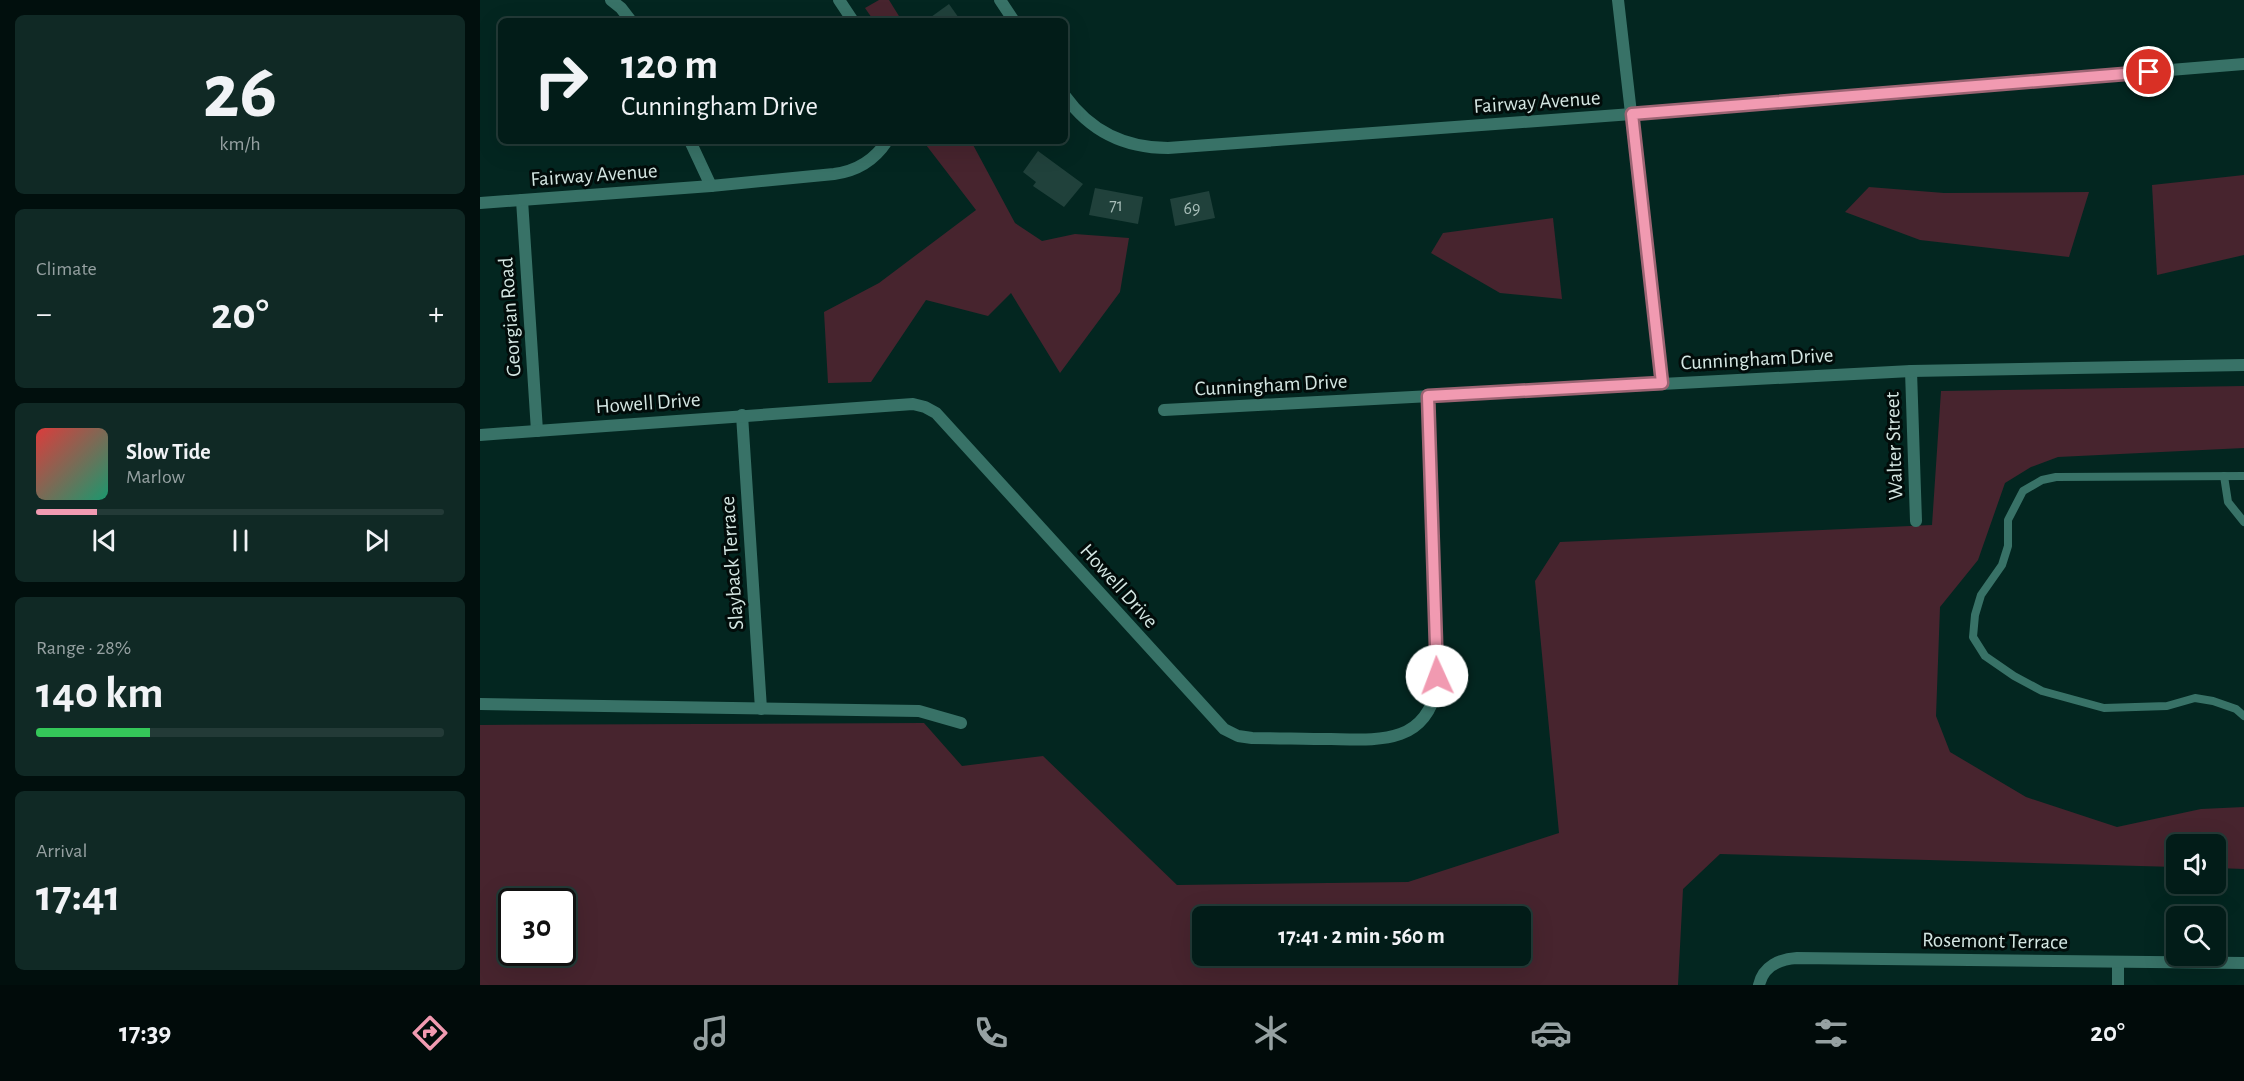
<!DOCTYPE html>
<meta charset="utf-8">
<style>
body{margin:0;font-family:"Alegreya Sans",sans-serif;background:#102925;color:#f1f3f6;height:100vh;display:flex;flex-direction:column;font-size:22px;white-space:nowrap}
*{box-sizing:border-box;margin:0}
p{font-size:20px;color:#96a1a2}
.icon{flex:none;width:33px;height:33px;fill:none;stroke:currentColor;stroke-width:2;stroke-linecap:round;stroke-linejoin:round}
.map{position:relative;flex:1;overflow:hidden}
.side{display:flex;flex-direction:column;gap:15px;padding:15px;background:#010f0d;width:480px}
.side>*{flex:none}
.hud{position:absolute;left:18px;top:18px;width:570px;height:126px;border-radius:9px;box-shadow:0 6px 24px #0002,0 0 0 2px #233a37;background:#021c18;color:#f1f3f6;overflow:hidden}
.buttons{position:absolute;left:1686px;top:834px;display:grid;gap:12px}
.buttons a{display:grid;place-items:center;width:60px;height:60px;border-radius:9px;background:#021c18;box-shadow:0 6px 24px #0002,0 0 0 2px #233a37;font-size:30px}
.speed{position:absolute;left:18px;top:888px;display:flex;gap:12px;font-size:30px;font-weight:700;text-align:center}
.speed>*{display:grid;place-content:center;width:78px;height:78px;border-radius:50%;background:#021c18;box-shadow:0 6px 24px #0002,0 0 0 2px #233a37;line-height:1}
.speed .limit{border:3px solid #111;border-radius:9px;background:#fff;color:#111}
.pin{position:absolute;display:grid;place-items:center;width:51px;height:51px;color:#fff;margin:-26px;border:3px solid #fff;border-radius:50%;box-shadow:0 2px 6px #0007}
.me{position:absolute;width:66px;margin:-33px;rotate:358deg;stroke-linejoin:round;filter:drop-shadow(0 0 4px #0008)}
.turn{display:flex;align-items:center;gap:21px;height:126px;padding:0 24px;font-size:27px}
.turn .icon{width:78px;height:78px;stroke-width:2.5}
.turn b{display:block;font-size:42px;line-height:51px}
.big{font-size:45px;font-weight:700;line-height:1.1}
.side .tile{flex:1;display:flex;flex-direction:column;justify-content:center;gap:9px;min-width:0;padding:0 21px;border-radius:9px;background:#102925}
.side .dial{align-items:center;gap:0}
.dial b{font-size:78px;line-height:1}
.song{display:flex;align-items:center;gap:18px}
.cover{width:72px;height:72px;border-radius:9px;background:linear-gradient(135deg,hsl(0 70% 55%),hsl(160 70% 35%))}
.played{height:6px;border-radius:3px;background:linear-gradient(90deg,#f19ab1 15%,#233a37 15%)}
.keys{display:flex;justify-content:space-around;direction:ltr}
.heat{display:flex;justify-content:space-between;align-items:center;font-size:33px;direction:ltr}
.charge{height:9px;border-radius:4px;background:linear-gradient(90deg,#34c759 28%,#233a37 0)}
.trip{position:absolute;left:712px;top:906px;width:339px;height:60px;border-radius:9px;background:#021c18;box-shadow:0 6px 24px #0002,0 0 0 2px #233a37;font-weight:700;line-height:60px;text-align:center}
.menu{display:flex;height:96px;justify-content:space-around;align-items:center;background:#010b0a;color:#96a1a2}
.menu .icon{width:42px;height:42px}
.menu .active{color:#f19ab1}
.menu b{font-size:27px;color:#f1f3f6}
main{display:flex;flex:1;min-height:0}
.map>svg:first-child{display:block}
.green{fill:#47242e;fill-rule:evenodd}
.building{fill:#20413b}
.lines{fill:none;stroke-linecap:round;stroke-linejoin:round}
.lane{stroke:#387267;stroke-width:8}
.street{stroke:#387267;stroke-width:12}
.route-casing{stroke:#9d6473;stroke-width:15}
.route{stroke:#f19ab1;stroke-width:10}
.labels{text-anchor:middle;dominant-baseline:central;stroke-width:6;stroke-linejoin:round;paint-order:stroke}
.number-label{font-size:18px;fill:#a7bdb8}
.street-label{font-size:21px;fill:#d4e6e2;stroke:#020c0a}
</style>
<main>
<section class="side">
<div class="tile dial"><b>26</b><p>km/h</p></div>
<div class="tile"><p>Climate</p>
<div class="heat"><a>−</a><b class="big">20°</b><a>+</a></div>
</div>
<div class="tile">
<div class="song"><i class="cover"></i><div><b>Slow Tide</b><p>Marlow</p></div></div>
<div class="played"></div>
<div class="keys"><svg class="icon" aria-label="previous" viewBox="0 0 24 24"><path d="M18 5L8 12l10 7zM5 5v14"/></svg><svg class="icon" aria-label="pause" viewBox="0 0 24 24"><path d="M8 5v14M16 5v14"/></svg><svg class="icon" aria-label="next" viewBox="0 0 24 24"><path d="M6 5l10 7-10 7zM19 5v14"/></svg></div>
</div>
<div class="tile"><p>Range · 28%</p><b class="big">140 km</b><div class="charge"></div></div>
<div class="tile"><p>Arrival</p><b class="big">17:41</b></div>
</section>
<div class="map">
<svg width="1764" height="985" viewBox="0 0 1764 985">
<rect width="100%" height="100%" fill="#032620"/>
<!-- green -->
<g class="green">
<path d="M399 0H409L422 21H394L385 8Z"/>
<path d="M443 141H491L535 223 562 241 595 234 649 238 640 292 580 373 531 293 508 316 446 300 391 382 348 383 344 312 399 283 496 210Z"/>
<path d="M1764 175V255L1677 275 1672 185Z"/>
<path d="M1389 187 1464 193 1609 192 1589 257 1440 240 1365 212Z"/>
<path d="M1073 218 1082 299 1020 293 951 253 963 233Z"/>
<path d="M1764 386V448L1578 457 1551 467 1525 483 1498 560 1460 607 1456 716 1470 752 1546 797 1637 827 1721 809 1764 807V869L1736 868V844H1696V867L1240 854 1203 889 1198 985H0V725L444 723 482 766 563 756 697 885 928 882 1079 833 1055 581 1080 542 1452 525 1461 391ZM32 902H82V952H32ZM723 916H1041V956H723Z"/>
</g>
<!-- building -->
<g class="building">
<path d="M469 4 481 21H453L451 17Z"/>
<path d="M558 151 603 184 584 207 553 186 556 182 543 172Z"/>
<path d="M615 188 663 197 658 224 609 215Z"/>
<path d="M729 191 735 218 695 226 690 199Z"/>
</g>
<g class="lines">
<!-- lane -->
<g class="lane">
<path d="M1744 476 1748 502 1764 522"/>
<path d="M1764 476 1576 477 1562 480 1543 491 1528 520V546L1522 565 1501 595 1495 615 1493 637 1505 656 1534 676 1562 691 1624 708 1687 706 1715 698 1733 701 1756 709 1764 716"/>
</g>
<!-- street -->
<g class="street">
<path d="M131 0 141 8 151 21"/>
<path d="M359 0 373 21"/>
<path d="M520 0 534 21"/>
<path d="M1138 0 1182 383"/>
<path d="M585 96C610 131 645 148 688 148L1152 114 1764 64"/>
<path d="M210 141 231 186"/>
<path d="M42 200 57 431"/>
<path d="M0 203 231 186 354 174C377 171 394 161 407 141"/>
<path d="M1431 371 1436 521"/>
<path d="M684 410 1431 371 1764 365"/>
<path d="M262 415 281 709"/>
<path d="M0 435 433 404 445 407 456 413 744 729 758 736 772 738C798 738 824 739 851 739 898 740 945 745 957 687L948 396"/>
<path d="M0 704 439 711 481 723"/>
<path d="M1638 962V985"/>
<path d="M1279 985C1283 966 1300 959 1317 958L1764 963"/>
</g>
</g>
<g class="lines">
<!-- route casing -->
<g class="route-casing">
<path id="route" d="M957 676 948 396 1182 383 1152 114 1669 72"/>
</g>
<!-- route -->
<use href="#route" class="route"/>
</g>
<g class="labels">
<!-- number labels -->
<g class="number-label">
<text x="636" y="206">71</text>
<text x="712" y="209">69</text>
</g>
<!-- street labels -->
<g class="street-label">
<text transform="translate(1057 102) rotate(-4)">Fairway Avenue</text>
<text transform="translate(114 175) rotate(-4)">Fairway Avenue</text>
<text transform="translate(30 317) rotate(-94)">Georgian Road</text>
<text transform="translate(1277 359) rotate(-3)">Cunningham Drive</text>
<text transform="translate(791 385) rotate(-3)">Cunningham Drive</text>
<text transform="translate(168 403) rotate(-4)">Howell Drive</text>
<text transform="translate(1414 446) rotate(-92)">Walter Street</text>
<text transform="translate(252 563) rotate(-94)">Slayback Terrace</text>
<text transform="translate(639 586) rotate(48)">Howell Drive</text>
<text transform="translate(1515 941) rotate(1)">Rosemont Terrace</text>
</g>
</g>
</svg>
<div class="buttons">
<a><svg class="icon" aria-label="sound" viewBox="0 0 24 24"><path d="M4 9h4l5-4v14l-5-4H4zM17 9q2 3 0 6"/></svg></a>
<a><svg class="icon" aria-label="search" viewBox="0 0 24 24"><circle cx="10" cy="10" r="6"/><path d="M15 15l6 6"/></svg></a>
</div>
<div class="speed"><div class="limit">30</div></div>
<div class="pin" style="left:1669px;top:72px;background:#d93025"><svg class="icon" aria-label="arrive" viewBox="0 0 24 24"><path d="M6 21V4h12l-3 4 3 4H6"/></svg></div>
<svg class="me" style="left:957px;top:676px" viewBox="-20 -20 40 40"><circle r="19" fill="#fff"/><path d="M0-13L10 11 0 6-10 11z" fill="#f19ab1"/></svg>
<div class="trip">17:41 · 2 min · 560 m</div>
<div class="hud">
<div class="turn"><svg class="icon" aria-label="right" viewBox="0 0 24 24"><path d="M7 20v-9h11M14 6l5 5-5 5"/></svg><div><b>120 m</b>Cunningham Drive</div></div>
</div>
</div>
</main>
<nav class="menu">
<b>17:39</b>
<svg class="icon active" aria-label="directions" viewBox="0 0 24 24"><path d="M12 3l9 9-9 9-9-9zM9 14v-3h6M13 9l2 2-2 2"/></svg>
<svg class="icon" aria-label="music" viewBox="0 0 24 24"><path d="M9 18V5l10-2v13"/><circle cx="6" cy="18" r="3"/><circle cx="16" cy="16" r="3"/></svg>
<svg class="icon" aria-label="phone" viewBox="0 0 24 24"><path d="M5 4h4l2 5-3 2q2 4 5 5l2-3 5 2v4C11 20 4 13 5 4z"/></svg>
<svg class="icon" aria-label="climate" viewBox="0 0 24 24"><path d="M12 3v18M4 7l16 10M4 17L20 7"/></svg>
<svg class="icon" aria-label="car" viewBox="0 0 24 24"><path d="M5 17H2v-5l4-1 3-4h7l3 4 3 1v5h-3M9 17h6M6 11h13"/><circle cx="7" cy="17" r="2"/><circle cx="17" cy="17" r="2"/></svg>
<svg class="icon" aria-label="filters" viewBox="0 0 24 24"><path d="M4 7h16M4 17h16"/><circle cx="9" cy="7" r="2"/><circle cx="15" cy="17" r="2"/></svg>
<b>20°</b>
</nav>
